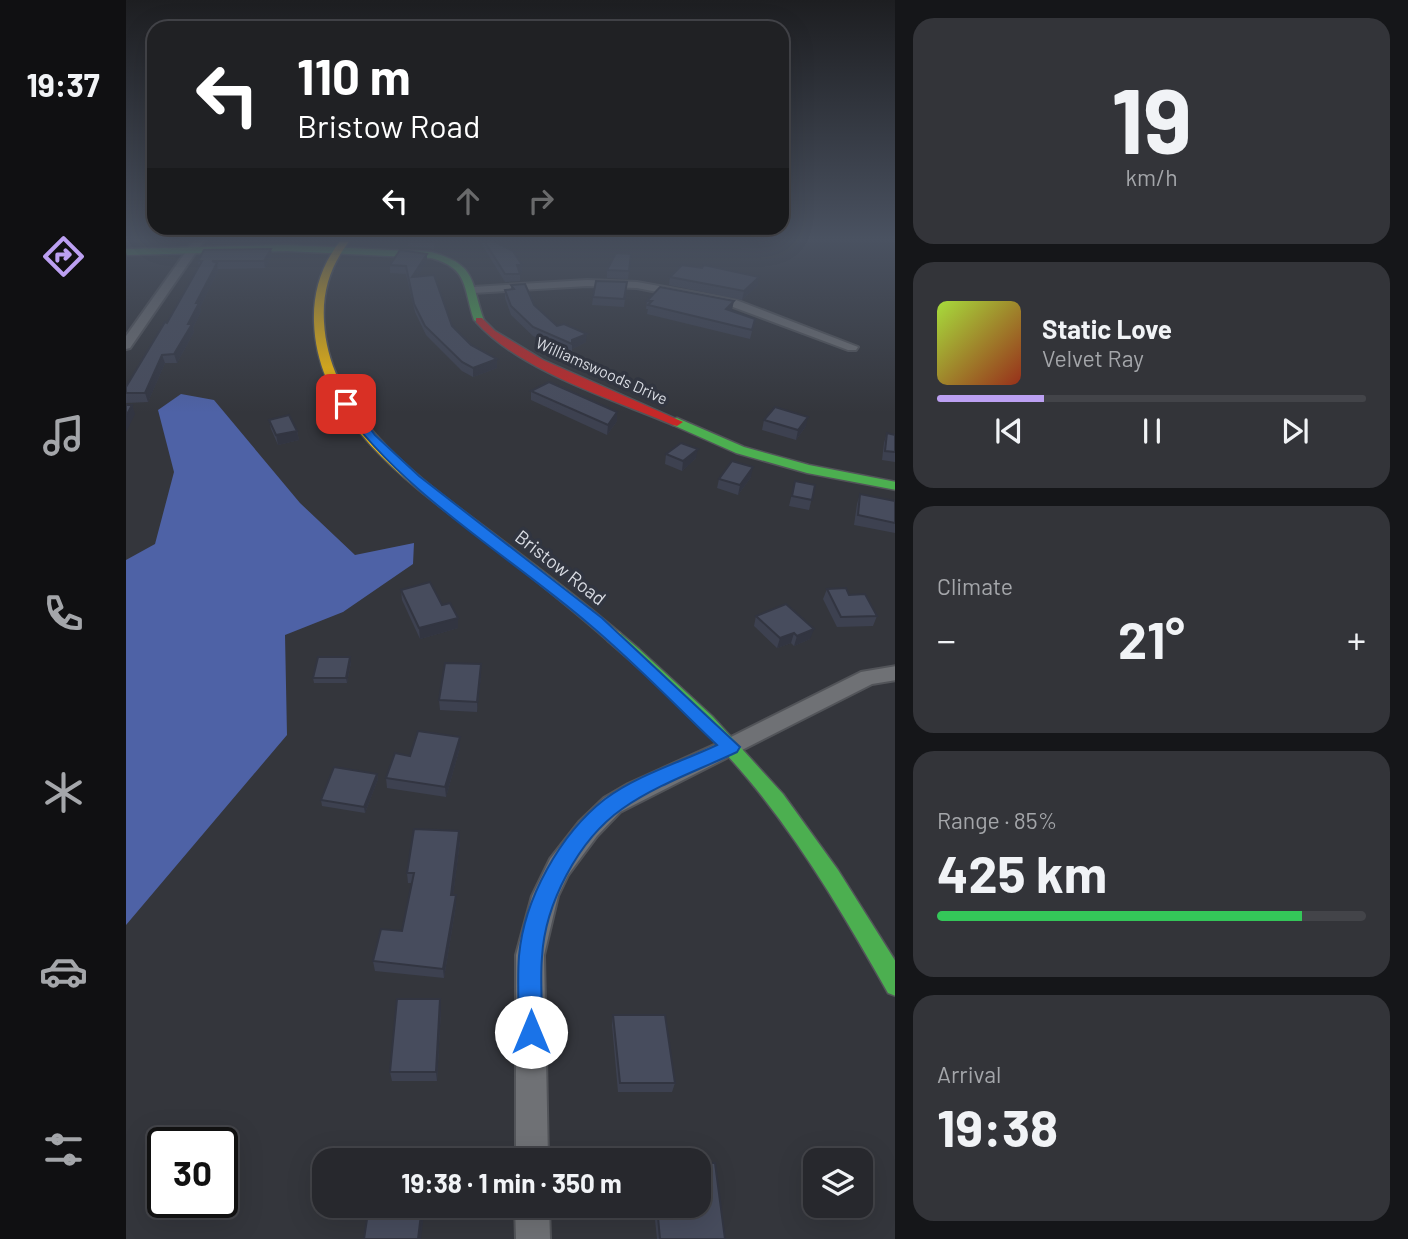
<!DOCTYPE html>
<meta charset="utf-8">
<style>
body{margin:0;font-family:Barlow,sans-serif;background:#333439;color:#f1f3f6;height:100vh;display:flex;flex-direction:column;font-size:26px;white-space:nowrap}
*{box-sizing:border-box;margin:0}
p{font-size:23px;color:#a4a6aa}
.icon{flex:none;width:38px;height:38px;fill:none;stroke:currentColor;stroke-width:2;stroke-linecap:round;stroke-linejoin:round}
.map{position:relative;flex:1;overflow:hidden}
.panel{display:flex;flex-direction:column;gap:18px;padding:18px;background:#151619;width:513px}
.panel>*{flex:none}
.banner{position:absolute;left:21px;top:21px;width:642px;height:214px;border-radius:21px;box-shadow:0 7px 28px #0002,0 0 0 2px #434449;background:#202124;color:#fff;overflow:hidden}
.tools{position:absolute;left:677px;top:1148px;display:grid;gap:14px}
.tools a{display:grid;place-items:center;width:70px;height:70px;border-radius:14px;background:#27282d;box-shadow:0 7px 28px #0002,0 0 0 2px #434449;font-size:35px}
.speed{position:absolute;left:21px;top:1127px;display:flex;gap:14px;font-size:35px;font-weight:700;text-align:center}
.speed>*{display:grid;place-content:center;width:91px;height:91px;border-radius:50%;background:#27282d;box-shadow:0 7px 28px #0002,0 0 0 2px #434449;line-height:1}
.speed .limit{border:4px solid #111;border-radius:10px;background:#fff;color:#111}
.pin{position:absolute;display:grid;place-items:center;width:60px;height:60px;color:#fff;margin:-30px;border-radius:14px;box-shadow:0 4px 10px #0006}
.me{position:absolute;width:77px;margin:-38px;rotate:0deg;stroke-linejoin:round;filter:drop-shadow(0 0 5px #0008)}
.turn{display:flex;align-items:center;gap:24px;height:147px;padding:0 35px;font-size:32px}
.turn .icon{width:91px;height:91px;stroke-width:2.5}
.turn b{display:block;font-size:49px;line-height:60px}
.lanes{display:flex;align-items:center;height:66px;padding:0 35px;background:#0003;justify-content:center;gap:35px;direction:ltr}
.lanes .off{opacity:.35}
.big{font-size:52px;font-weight:700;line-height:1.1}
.panel .card{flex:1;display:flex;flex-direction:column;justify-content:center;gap:10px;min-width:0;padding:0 24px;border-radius:21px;background:#333439}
.panel .dial{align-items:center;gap:0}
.dial b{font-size:91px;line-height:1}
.song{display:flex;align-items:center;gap:21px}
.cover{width:84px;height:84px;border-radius:10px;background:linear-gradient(135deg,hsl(80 70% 55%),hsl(10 70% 35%))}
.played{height:7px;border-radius:4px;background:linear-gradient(90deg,#bca0f2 25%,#434449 25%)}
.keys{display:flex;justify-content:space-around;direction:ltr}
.heat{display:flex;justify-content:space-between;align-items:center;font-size:38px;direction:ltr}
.charge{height:10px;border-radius:5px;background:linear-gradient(90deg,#34c759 85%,#434449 0)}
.trip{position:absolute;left:186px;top:1148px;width:399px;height:70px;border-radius:21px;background:#27282d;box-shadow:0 7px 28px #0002,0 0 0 2px #434449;font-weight:700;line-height:70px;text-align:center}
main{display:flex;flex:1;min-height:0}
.menu{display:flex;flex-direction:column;width:126px;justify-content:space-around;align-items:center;background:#101012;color:#a4a6aa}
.menu .icon{width:49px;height:49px}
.menu .selected{color:#bca0f2}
.menu b{font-size:32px;color:#f1f3f6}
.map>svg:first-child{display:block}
.forest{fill:#4e62a6}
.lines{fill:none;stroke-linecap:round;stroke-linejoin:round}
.street-casing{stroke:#525459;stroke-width:4}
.fast-casing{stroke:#525459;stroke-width:3}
.slow-casing{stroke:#525459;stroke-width:3}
.jam-casing{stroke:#525459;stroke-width:3}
.street{fill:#6f7175;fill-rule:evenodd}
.fast{fill:#4caf50;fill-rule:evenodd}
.slow{fill:#ffc107;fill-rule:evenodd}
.jam{fill:#c62828;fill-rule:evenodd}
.wall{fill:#3d4150}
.shaded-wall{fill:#323541}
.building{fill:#474c5d;stroke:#323541;stroke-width:2}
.route{fill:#1a73e8;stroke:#114b97;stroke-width:2}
.labels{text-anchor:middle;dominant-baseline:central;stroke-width:7;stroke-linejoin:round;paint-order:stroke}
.far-street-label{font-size:16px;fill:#d8dbe2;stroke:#313540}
.street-label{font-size:19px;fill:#d8dbe2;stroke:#313540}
</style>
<main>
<nav class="menu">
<b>19:37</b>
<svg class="icon selected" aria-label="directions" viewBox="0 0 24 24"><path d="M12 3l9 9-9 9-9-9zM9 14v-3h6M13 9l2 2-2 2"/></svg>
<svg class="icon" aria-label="music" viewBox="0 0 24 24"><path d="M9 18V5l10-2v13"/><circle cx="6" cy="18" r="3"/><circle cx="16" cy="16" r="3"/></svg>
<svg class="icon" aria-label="phone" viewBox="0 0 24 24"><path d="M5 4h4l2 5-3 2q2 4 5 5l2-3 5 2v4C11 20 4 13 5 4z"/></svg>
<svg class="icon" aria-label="climate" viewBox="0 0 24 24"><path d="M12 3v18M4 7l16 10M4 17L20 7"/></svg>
<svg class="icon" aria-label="car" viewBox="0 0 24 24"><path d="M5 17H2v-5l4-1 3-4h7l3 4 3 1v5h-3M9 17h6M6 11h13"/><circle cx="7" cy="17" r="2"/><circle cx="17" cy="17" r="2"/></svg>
<svg class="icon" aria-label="filters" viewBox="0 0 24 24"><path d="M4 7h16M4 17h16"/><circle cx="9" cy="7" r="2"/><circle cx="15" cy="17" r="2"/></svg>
</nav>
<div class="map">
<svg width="770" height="1239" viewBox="0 0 770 1239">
<rect width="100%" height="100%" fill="#34363c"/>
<!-- forest -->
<path class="forest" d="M55 394 88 400 174 503 229 555 288 543 287 564 217 612 159 635 161 735 0 925V560L29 544 48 472 32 410Z"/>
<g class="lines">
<!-- street casing -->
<g class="street-casing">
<g id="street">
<path d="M69 239H79L4 348 0 349V336Z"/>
<path d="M461 280 511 282 610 300 732 347 730 350H722L607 307 511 288 461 286 347 293 341 290 347 287Z"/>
<path d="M770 666V680L746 684 494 812 471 836 442 875 432 896 418 955 422 1160H390V955L406 896 424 859 453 822 478 798 502 784 597 741 735 672Z"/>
<path d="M389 1206H423L424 1239H390Z"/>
</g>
</g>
<!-- fast casing -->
<g class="fast-casing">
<g id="fast">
<path d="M161 245 305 252C352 265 344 281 358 320L353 323 348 320C337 288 343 268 305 258L161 251 0 255V249Z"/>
<path d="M551 418 618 447 683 465 770 482V490L681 473 610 453 547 425V419Z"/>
<path d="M488 631 494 633 513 649 586 716 657 794 712 870 770 962V996L762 993C720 919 677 845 622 779 580 729 532 684 482 641L480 637Z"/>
</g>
</g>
<!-- slow casing -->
<g class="slow-casing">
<path id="slow" d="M216 239H225C205 264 196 290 198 322 203 417 295 479 364 531 398 557 432 582 465 609L494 633 496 637 494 641H482C446 609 409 580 371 550 297 493 191 426 188 322 187 291 196 263 216 239Z"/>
</g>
<!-- jam casing -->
<g class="jam-casing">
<path id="jam" d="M350 318H356L369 331 417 360 557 422 551 426 547 425C486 399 394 371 350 322Z"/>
</g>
<!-- street -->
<use href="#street" class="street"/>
<!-- fast -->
<use href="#fast" class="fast"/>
<!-- slow -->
<use href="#slow" class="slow"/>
<!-- jam -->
<use href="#jam" class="jam"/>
</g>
<!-- wall -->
<g class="wall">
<path d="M86 239H156L154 243 87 244Z"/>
<path d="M282 239H314L308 249 282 246Z"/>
<path d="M355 239H363L396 273H394V281L379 282 355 243Z"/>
<path d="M145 249 146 256 139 268 92 269V271L74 307 75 311 67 328 68 332 51 363H39L22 402 0 403V387L41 323 73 266 72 261Z"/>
<path d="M301 254V261L292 276 326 326 371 368 347 377 336 371 300 335 289 312 280 274 264 273V265Z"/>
<path d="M505 254 502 279 481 278V270Z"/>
<path d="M544 277 632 285 616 300 543 285Z"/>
<path d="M385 285 431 326 460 342 446 349V353L407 336 385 315 379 298V290L385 289Z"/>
<path d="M500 290 498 307 466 305 467 297Z"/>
<path d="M521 301 606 310 605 311 629 319 624 339 521 314 522 309H520Z"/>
<path d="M405 391 491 412V421L481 435 405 400Z"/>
<path d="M143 420 171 431 173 440 152 445 145 429Z"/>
<path d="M638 420 680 426 670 440 636 430Z"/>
<path d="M761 433 769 435V462L756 460 758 443Z"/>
<path d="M540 454 570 458 556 471 539 464Z"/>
<path d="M625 477 612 495 591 488 593 479Z"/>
<path d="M669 481 689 485 683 510 663 506Z"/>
<path d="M734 494 769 501V533L728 525 731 504Z"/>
<path d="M701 589 723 595 751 616 747 626 711 627 697 599Z"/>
<path d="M275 590 316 605 332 628 294 639 276 600Z"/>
<path d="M630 616 684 639 668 646 665 643 651 648 628 626Z"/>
<path d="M225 662 221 683H188L187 678Z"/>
<path d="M355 664V675L351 712 314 710 313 700Z"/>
<path d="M334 737V747L320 797 261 788 260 778Z"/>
<path d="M251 774 252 779 239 813 196 806 195 800Z"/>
<path d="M334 841 327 895 330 905 318 978 249 971 247 961 276 931 286 883H282L281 873Z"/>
<path d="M315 1009 311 1081H266L264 1072Z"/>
<path d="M487 1015 549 1083 546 1092H492L486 1025Z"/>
<path d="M494 1206H572L599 1239H531L528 1210 494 1208Z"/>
</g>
<!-- shaded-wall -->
<g class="shaded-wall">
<path d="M309 239H314L308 249V242Z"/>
<path d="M145 249 146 256 139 268 138 261Z"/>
<path d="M0 252 2 259 4 280 0 286Z"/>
<path d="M301 254V261L287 285 286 277Z"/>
<path d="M91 263 92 271 74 307 75 311 67 328 68 332 51 363 48 354 62 324 70 303Z"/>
<rect x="391" y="265" width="5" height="8"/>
<path d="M633 277 632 285 616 300 618 291Z"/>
<path d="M608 301 606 310 598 317 600 309Z"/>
<path d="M461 334 460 342 446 349V340Z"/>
<path d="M36 355 39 363 22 402 19 393Z"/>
<path d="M371 359V368L347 377V368Z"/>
<path d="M6 405 9 414 0 432V416Z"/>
<path d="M491 412V421L481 435 482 425Z"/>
<path d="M682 417 680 426 670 440 672 430Z"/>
<path d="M171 431 173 440 152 445 150 435Z"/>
<path d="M572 449 570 458 556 471 557 461Z"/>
<path d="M627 467 625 477 612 495 614 485Z"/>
<path d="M332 618V628L294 639 293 628Z"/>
<path d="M688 629 684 639 668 646 671 636Z"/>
<path d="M668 633 665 643 651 648 654 638Z"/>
<path d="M224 657 225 662 221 683 220 678Z"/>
<path d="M355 664V675L351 712V702Z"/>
<path d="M334 737V747L320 797 319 787Z"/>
<path d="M251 774 252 779 239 813 238 807Z"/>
<path d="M333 831 334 841 326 905 325 895Z"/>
<path d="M330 895V905L318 978 317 969Z"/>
<path d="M314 999 315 1009 311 1081 310 1072Z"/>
<path d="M296 1206H299L295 1239H292Z"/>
</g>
<!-- building -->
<g class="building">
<path d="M289 239H309L308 242Z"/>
<path d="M357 239H363L387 251 396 265H391L394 274H379Z"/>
<path d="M145 249 138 261H86L91 263 70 303H73L62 324H66L48 354 36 355 19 393H0V387L39 322 41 323 76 261H72L78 250Z"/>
<path d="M274 250 301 254 286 277 308 275 326 326 345 345 371 359 347 368 336 362 299 326 288 304 280 266 264 265Z"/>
<path d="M490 253 505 254 503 271 481 270Z"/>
<path d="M556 265 576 268 578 265 633 277 618 291 544 277Z"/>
<path d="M470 281 501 282 498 299 467 297Z"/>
<path d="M399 284 408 305 431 326 438 324 461 334 446 340V344L407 327 385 306 379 290 388 289 385 285Z"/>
<path d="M534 287 608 301 600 309 629 319 626 330 522 305 526 301H521Z"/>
<path d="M423 382 491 412 482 425 405 391Z"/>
<path d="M0 405H6L0 416Z"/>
<path d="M649 407 682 417 672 430 638 420Z"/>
<path d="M163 415 171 431 150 435 143 420Z"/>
<path d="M761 433 769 435V452L759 451Z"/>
<path d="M555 443 572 449 557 461 540 454Z"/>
<path d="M606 461 627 467 614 485 593 479Z"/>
<path d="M669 481 689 485 686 500 666 496Z"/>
<path d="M734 494 769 501V523L732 515Z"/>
<path d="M304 582 316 605 324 603 332 618 293 628 275 590Z"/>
<path d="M720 588 723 595 739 594 751 616 715 617 701 589Z"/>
<path d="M660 604 688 629 671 636 668 633 654 638 630 616Z"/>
<path d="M192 657H224L220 678H187Z"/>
<path d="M319 663 355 664 351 702 313 700Z"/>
<path d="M292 731 334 737 319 787 260 778 269 753 284 756Z"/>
<path d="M208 767 251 774 238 807 195 800Z"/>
<path d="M288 829 333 831 325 895H330L317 969 247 961 255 929 276 931 288 873H281Z"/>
<path d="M271 999H314L310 1072H264Z"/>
<path d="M487 1015H539L549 1083H494Z"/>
<path d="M572 1163H589L599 1239H534L531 1206H572Z"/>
<path d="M243 1206H296L292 1239H238Z"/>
</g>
<!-- sky -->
<linearGradient id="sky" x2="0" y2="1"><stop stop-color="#1d1e21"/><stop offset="0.58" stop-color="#4a5261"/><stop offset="1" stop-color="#4a5261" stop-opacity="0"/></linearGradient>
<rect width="770" height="413" fill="url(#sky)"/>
<!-- route -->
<path class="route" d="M216 401H224L249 435 293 476 476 618 614 747 611 752C573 770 530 785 496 809 452 840 419 904 416 957 414 981 416 1007 417 1032L413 1040 405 1044 396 1040 393 1032C393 1007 391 981 393 956 398 899 434 834 479 799 511 775 555 762 591 745 549 705 508 662 464 625 380 553 278 495 214 404Z"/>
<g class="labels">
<!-- far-street labels -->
<g class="far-street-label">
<text transform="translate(476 370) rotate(24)">Williamswoods Drive</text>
</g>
<!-- street labels -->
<g class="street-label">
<text transform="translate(435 567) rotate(38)">Bristow Road</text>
</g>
</g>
</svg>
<div class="tools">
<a><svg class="icon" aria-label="layers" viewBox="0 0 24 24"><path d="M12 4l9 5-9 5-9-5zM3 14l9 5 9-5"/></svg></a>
</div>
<div class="speed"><div class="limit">30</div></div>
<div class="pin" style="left:220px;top:404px;background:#d93025"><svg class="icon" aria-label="arrive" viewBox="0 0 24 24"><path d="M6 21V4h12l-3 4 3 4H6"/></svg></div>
<svg class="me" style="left:405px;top:1032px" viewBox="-20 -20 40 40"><circle r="19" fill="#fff"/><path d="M0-13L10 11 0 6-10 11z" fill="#1a73e8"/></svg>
<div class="trip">19:38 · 1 min · 350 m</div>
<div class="banner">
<div class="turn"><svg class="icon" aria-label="left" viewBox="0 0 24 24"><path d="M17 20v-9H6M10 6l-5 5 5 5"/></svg><div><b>110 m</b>Bristow Road</div></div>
<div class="lanes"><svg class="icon" aria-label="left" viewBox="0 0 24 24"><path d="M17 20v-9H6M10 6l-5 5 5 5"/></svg><svg class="icon off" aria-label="ahead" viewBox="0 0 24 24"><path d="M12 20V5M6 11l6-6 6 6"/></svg><svg class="icon off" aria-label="right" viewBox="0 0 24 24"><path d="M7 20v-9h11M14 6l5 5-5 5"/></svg></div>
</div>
</div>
<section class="panel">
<div class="card dial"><b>19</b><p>km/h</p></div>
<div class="card">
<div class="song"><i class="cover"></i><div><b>Static Love</b><p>Velvet Ray</p></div></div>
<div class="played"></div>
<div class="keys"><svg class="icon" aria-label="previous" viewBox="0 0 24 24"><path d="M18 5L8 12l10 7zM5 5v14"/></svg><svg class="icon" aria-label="pause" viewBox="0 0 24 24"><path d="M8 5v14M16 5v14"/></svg><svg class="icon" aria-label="next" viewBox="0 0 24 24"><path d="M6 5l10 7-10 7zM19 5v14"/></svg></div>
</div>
<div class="card"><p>Climate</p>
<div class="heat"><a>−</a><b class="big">21°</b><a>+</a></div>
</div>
<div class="card"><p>Range · 85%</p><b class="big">425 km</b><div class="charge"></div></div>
<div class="card"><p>Arrival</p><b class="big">19:38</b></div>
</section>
</main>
